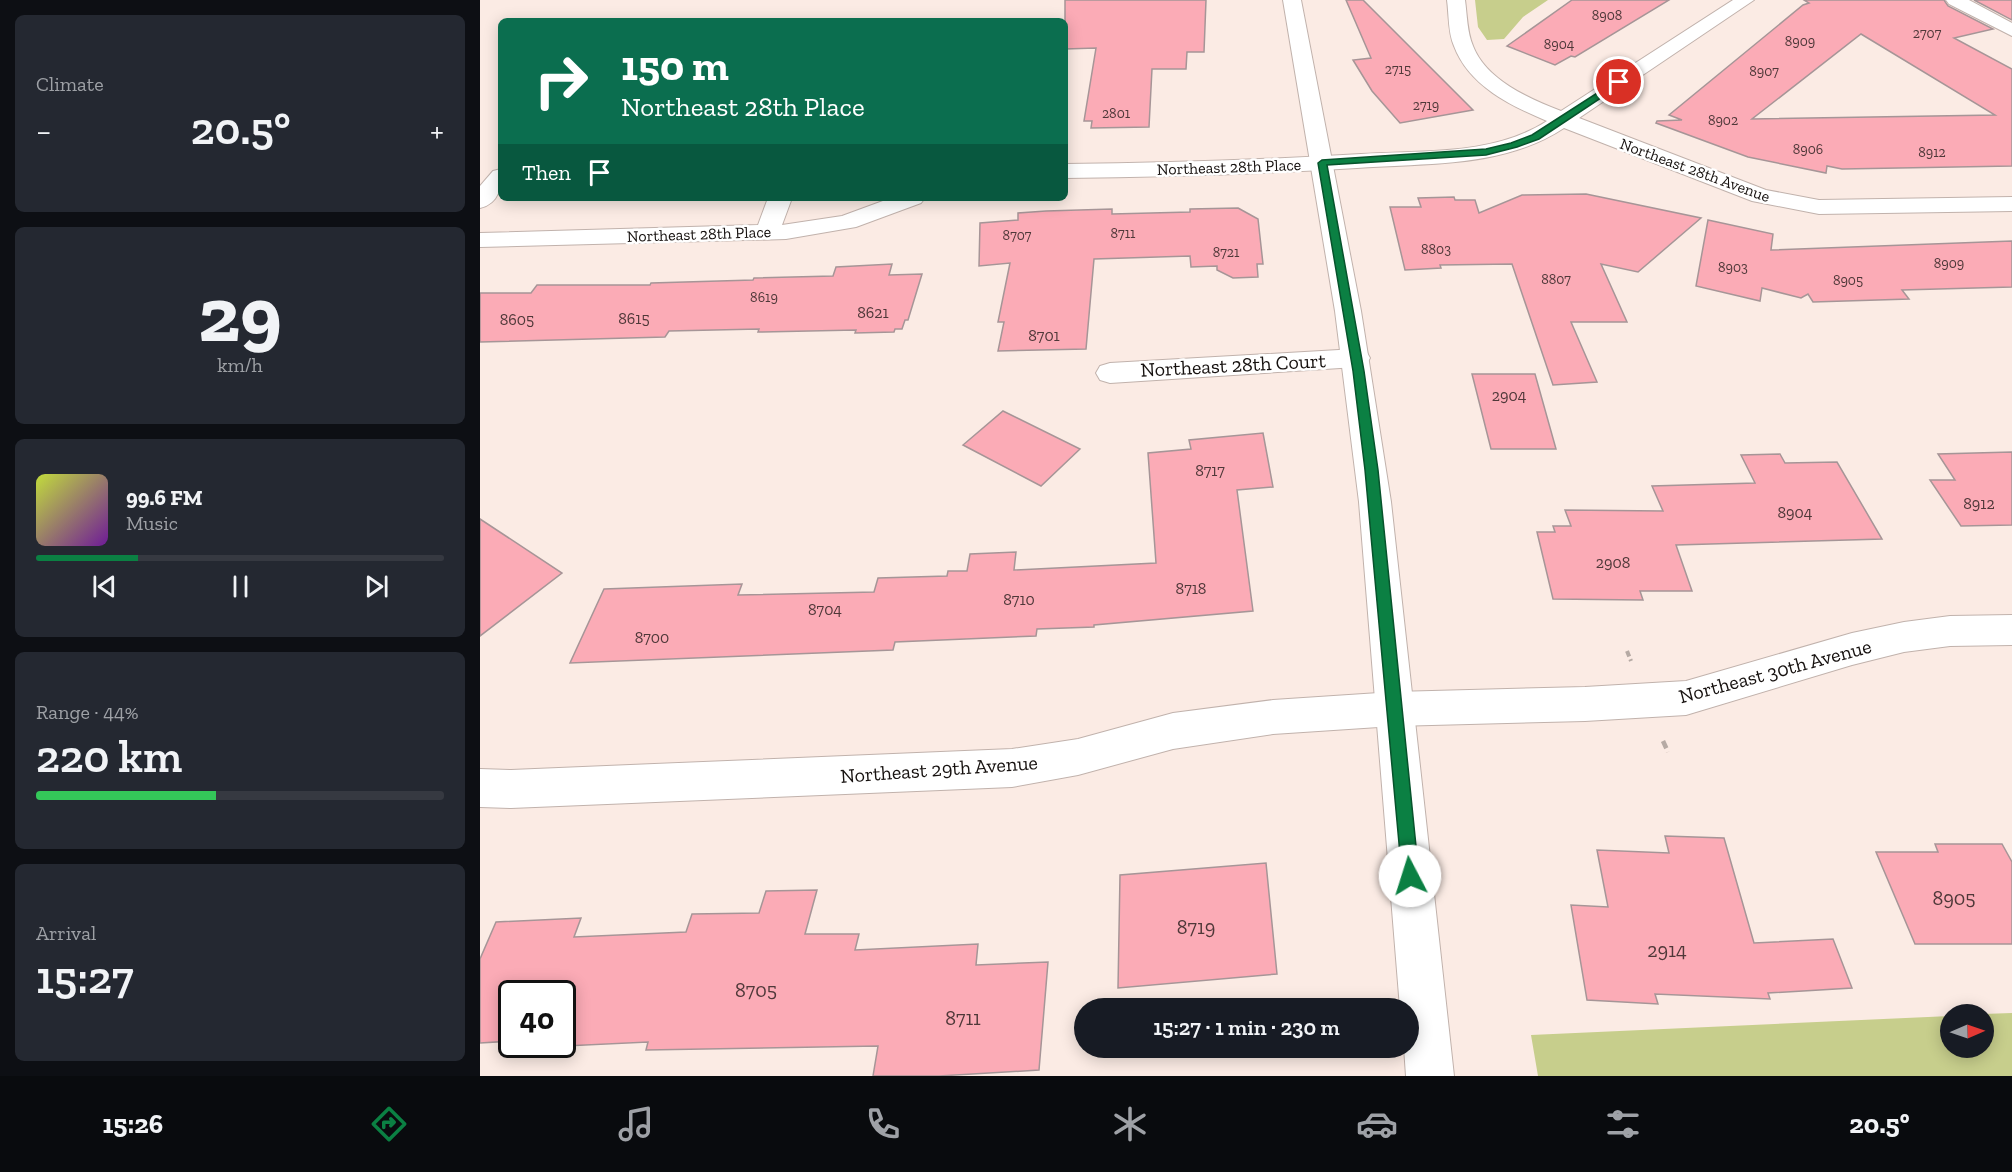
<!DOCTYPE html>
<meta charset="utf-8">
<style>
body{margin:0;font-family:"Zilla Slab",serif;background:#242831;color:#f1f3f6;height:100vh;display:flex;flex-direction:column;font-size:22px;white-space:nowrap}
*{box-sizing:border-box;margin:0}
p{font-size:20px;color:#9ea1a6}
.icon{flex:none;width:33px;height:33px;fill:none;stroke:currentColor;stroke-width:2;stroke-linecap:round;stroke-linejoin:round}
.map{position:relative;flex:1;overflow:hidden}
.drawer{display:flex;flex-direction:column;gap:15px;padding:15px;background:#0d0f14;width:480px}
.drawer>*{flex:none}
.banner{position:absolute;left:18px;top:18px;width:570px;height:183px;border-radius:9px;box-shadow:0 3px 15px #0003;background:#0b6e4f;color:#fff;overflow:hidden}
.needle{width:39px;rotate:88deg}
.buttons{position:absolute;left:1460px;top:1004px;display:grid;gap:12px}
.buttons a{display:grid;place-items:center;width:54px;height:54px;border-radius:50%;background:#171b24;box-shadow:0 3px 15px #0003;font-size:30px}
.speed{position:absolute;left:18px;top:980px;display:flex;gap:12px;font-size:30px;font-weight:700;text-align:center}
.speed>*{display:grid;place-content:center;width:78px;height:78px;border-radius:50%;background:#171b24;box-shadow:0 3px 15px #0003;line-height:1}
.speed .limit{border:3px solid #111;border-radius:9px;background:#fff;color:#111}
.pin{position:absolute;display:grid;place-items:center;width:51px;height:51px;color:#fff;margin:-26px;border:3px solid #fff;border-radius:50%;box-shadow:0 2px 6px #0007}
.me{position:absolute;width:66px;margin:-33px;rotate:355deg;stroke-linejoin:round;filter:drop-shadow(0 0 4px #0008)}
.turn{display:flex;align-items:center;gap:21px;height:126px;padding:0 24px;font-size:27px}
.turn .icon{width:78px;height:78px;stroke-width:2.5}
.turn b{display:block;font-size:42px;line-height:51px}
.then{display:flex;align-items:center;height:57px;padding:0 24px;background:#0003;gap:12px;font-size:22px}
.big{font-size:45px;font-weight:600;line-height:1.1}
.drawer .tile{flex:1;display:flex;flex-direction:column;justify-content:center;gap:9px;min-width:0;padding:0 21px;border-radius:9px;background:#242831}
.drawer .dial{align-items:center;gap:0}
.dial b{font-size:78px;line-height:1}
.song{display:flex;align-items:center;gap:18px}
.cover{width:72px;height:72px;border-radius:9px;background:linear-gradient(135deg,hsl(70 70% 55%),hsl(280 70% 35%))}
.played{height:6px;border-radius:3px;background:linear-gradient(90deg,#0b8043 25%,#363941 25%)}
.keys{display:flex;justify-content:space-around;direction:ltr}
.heat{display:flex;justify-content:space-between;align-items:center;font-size:33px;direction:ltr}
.charge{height:9px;border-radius:4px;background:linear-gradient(90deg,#34c759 44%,#363941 0)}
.trip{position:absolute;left:594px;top:998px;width:345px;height:60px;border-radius:30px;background:#171b24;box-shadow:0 3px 15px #0003;font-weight:600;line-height:60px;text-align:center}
.tab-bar{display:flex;height:96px;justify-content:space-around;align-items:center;background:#090b0e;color:#9ea1a6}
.tab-bar .icon{width:42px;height:42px}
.tab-bar .on{color:#0b8043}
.tab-bar b{font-size:27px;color:#f1f3f6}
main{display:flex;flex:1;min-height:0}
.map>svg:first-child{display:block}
.green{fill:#c7ce8c}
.building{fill:#fbabb6;stroke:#a69597;stroke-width:1.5;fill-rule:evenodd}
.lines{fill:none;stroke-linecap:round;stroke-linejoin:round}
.minor-casing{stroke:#c1b2ac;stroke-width:2}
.tertiary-casing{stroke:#c1b2ac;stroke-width:2}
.path-far1{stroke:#b6aaa4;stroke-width:4;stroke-dasharray:6 3;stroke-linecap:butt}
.path{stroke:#b6aaa4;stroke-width:4.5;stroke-dasharray:8 4;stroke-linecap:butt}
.minor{fill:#fff;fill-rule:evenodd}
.tertiary{fill:#fff;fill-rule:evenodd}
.route{fill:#0b8043;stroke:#07532c;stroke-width:1.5}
.labels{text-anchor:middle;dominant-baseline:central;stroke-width:5;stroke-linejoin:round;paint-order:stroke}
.far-number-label{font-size:14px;fill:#4f3839}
.far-street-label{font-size:16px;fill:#16110f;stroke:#fff}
.number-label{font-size:16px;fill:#4f3839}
.street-label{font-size:20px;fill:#16110f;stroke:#fff}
.near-number-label{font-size:20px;fill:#4f3839}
</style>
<main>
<section class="drawer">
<div class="tile"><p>Climate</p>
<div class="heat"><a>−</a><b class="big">20.5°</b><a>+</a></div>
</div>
<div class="tile dial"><b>29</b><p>km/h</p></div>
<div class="tile">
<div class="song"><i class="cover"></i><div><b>99.6 FM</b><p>Music</p></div></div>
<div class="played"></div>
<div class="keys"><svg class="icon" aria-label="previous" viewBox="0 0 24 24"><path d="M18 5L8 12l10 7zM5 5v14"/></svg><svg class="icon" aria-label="pause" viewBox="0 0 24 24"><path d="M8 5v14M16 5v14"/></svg><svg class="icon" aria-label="next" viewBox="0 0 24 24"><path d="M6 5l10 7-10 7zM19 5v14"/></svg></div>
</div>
<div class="tile"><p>Range · 44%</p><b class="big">220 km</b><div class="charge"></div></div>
<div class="tile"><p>Arrival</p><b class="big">15:27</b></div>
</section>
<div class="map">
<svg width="1532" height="1076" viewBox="0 0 1532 1076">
<rect width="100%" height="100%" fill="#fbebe4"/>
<!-- green -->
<g class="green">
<path d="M995 0H1068L1043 17 1024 39 1007 40 998 27Z"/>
<path d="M1532 1013V1076H1058L1051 1035 1470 1016V1047H1503V1014Z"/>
</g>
<!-- building -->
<g class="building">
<path d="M585 0H726L724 52H707L706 69H672L669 127 611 128 612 121H604L616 48 585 49Z"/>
<path d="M866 0H883L993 110 920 123 892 91 873 60 891 58Z"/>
<path d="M1092 0H1189L1095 57 1091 56 1075 65 1027 46Z"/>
<path d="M1324 0H1464L1468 6 1513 29 1474 38 1532 69V166L1362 169 1347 166 1346 173 1268 157 1176 123 1177 121 1202 120 1189 115 1323 5 1329 3ZM1381 34 1515 115 1272 119Z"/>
<path d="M1494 0H1532V20Z"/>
<path d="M1106 194 1221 218 1158 272 1121 264 1147 322H1091L1117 382 1073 385 1032 264 960 265 961 268 925 270 910 207H941L938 198 974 197 975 200H995L999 213 1042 195Z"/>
<path d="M758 208 778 219 783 264H777L778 277 753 278 737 270V266L711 267 710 256 614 259 606 349 518 351 524 322H518L530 263 499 266 500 223 538 220V213L566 211 632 209V214L710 212V209Z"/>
<path d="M1228 220 1293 234 1291 250 1532 241V287L1422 290 1429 299 1333 302 1328 294 1321 298 1282 288 1280 301 1216 286Z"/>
<path d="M412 264 409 275 442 274 428 320H425L422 329H415L414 332 375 333 376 330 278 332 279 329 189 331 185 337 0 342V293H51L57 285H170L171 283 273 280 274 278 353 276 356 267Z"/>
<path d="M992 374H1055L1076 449H1011Z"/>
<path d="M523 411 600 449 561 486 483 445Z"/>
<path d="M783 433 793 487 757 490 773 611 614 625V627L557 629 556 636 415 642 413 650 90 663 124 589 262 584 258 595 394 592 398 578 467 576 468 571H487L490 554 536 552 534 570 676 563 668 453 711 449 709 440Z"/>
<path d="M1532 452V525L1481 526 1450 480H1475L1458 454Z"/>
<path d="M1300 454 1305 463 1357 462 1402 539 1196 545 1212 591H1160L1163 600 1073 599 1057 532H1075L1073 526H1091L1085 510 1183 511 1172 486 1275 483 1261 455Z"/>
<path d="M0 519 82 573 0 636Z"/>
<path d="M1185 836 1244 838 1274 943 1353 939 1372 988 1288 993 1290 999 1175 994 1178 1004 1107 1000 1091 905 1128 907 1117 850 1189 853Z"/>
<path d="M1455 844H1522L1532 862V944H1435L1396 852H1458Z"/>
<path d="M786 863 797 974 638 988 640 875Z"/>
<path d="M337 890 325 934H379L375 950 498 944 496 965 568 962 559 1070 459 1076H393L398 1046 166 1050 168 1042 43 1048 45 1044H82V993H32V1041L0 1043V959L16 922 101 918 94 937 206 932 212 914 279 913 286 891Z"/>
</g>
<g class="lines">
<!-- minor casing -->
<g class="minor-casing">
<g id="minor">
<path d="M967 0H985C987 14 987 33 993 46 1006 80 1050 99 1081 111L1253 0H1274L1099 118 1286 190 1339 200 1532 197V211L1339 214 1272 201 1084 128C1024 168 947 163 877 168 780 174 682 177 585 178V164C684 163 782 160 881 154 943 150 1013 156 1067 121 1031 106 989 86 974 46 968 33 969 14 967 0Z"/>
<path d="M1466 0H1489L1532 23V36L1469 4Z"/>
<path d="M21 169C21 187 20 203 0 208V186L13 171Z"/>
<path d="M288 198H312L302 225 362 216 411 198H445L441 203 376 227 306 239 0 247V233L278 225Z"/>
<path d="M876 349 886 351 890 358 886 365 876 367 630 383 620 380 616 373 620 366 630 363Z"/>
<path d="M1532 615V645L1470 646 1424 652 1372 665 1206 715 1105 721 914 726 793 734 693 749 598 775 532 787 31 808 0 807V769L31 770 532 749 598 739 693 713 793 700 914 692 1105 687 1206 681 1372 633 1424 622 1470 616Z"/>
</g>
</g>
<!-- tertiary casing -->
<g class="tertiary-casing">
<path id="tertiary" d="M803 0H821L881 311 911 502 974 1076H926L924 1047H928V1008H920L879 502 855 311Z"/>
</g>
<!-- path-far1 -->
<path class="path-far1" d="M1147 651 1151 661"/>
<!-- path -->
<path class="path" d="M1183 741 1188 752"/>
<!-- minor -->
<use href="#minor" class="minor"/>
<!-- tertiary -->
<use href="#tertiary" class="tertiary"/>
</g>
<!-- route -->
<path class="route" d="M1139 79 1143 82 1142 84 1059 139 1037 147 1006 155 847 165 884 371 898 470 939 876 937 882 930 884 924 882 922 876 885 470 873 371 838 163 842 160 1006 149 1031 143 1052 135Z"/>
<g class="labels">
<!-- far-number labels -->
<g class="far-number-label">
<text x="1127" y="15">8908</text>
<text x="1447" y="33">2707</text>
<text x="1320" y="41">8909</text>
<text x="1079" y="44">8904</text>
<text x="918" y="69">2715</text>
<text x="1284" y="71">8907</text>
<text x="946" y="105">2719</text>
<text x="636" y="113">2801</text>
<text x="1243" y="120">8902</text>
<text x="1328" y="149">8906</text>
<text x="1452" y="152">8912</text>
<text x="643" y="233">8711</text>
<text x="537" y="235">8707</text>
<text x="956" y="249">8803</text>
<text x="746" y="252">8721</text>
<text x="1469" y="263">8909</text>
<text x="1253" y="267">8903</text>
<text x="1076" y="279">8807</text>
<text x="1368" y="280">8905</text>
<text x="284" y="297">8619</text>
</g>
<!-- far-street labels -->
<g class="far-street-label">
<text transform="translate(749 167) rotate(-2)">Northeast 28th Place</text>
<text transform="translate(1215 170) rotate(20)">Northeast 28th Avenue</text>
<text transform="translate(219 234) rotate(-2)">Northeast 28th Place</text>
</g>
<!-- number labels -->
<g class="number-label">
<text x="393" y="312">8621</text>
<text x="154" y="318">8615</text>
<text x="37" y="319">8605</text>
<text x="564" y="335">8701</text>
<text x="1029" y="395">2904</text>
<text x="730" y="470">8717</text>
<text x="1499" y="503">8912</text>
<text x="1315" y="512">8904</text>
<text x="1133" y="562">2908</text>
<text x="711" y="588">8718</text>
<text x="539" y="599">8710</text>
<text x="345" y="609">8704</text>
<text x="172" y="637">8700</text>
</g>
<!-- street labels -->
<g class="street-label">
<text transform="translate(753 365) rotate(-3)">Northeast 28th Court</text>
<text transform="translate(1295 671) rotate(-15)">Northeast 30th Avenue</text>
<text transform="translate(459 769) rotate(-4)">Northeast 29th Avenue</text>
</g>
<!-- near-number labels -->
<g class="near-number-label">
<text x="1474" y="898">8905</text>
<text x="716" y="927">8719</text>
<text x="1187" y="950">2914</text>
<text x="276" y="990">8705</text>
<text x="483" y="1018">8711</text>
</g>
</g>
</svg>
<div class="buttons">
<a><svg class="needle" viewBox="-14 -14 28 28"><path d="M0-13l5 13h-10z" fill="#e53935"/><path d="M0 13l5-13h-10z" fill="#9ea1a6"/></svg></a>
</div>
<div class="speed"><div class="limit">40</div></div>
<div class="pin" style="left:1139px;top:82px;background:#d93025"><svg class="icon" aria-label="arrive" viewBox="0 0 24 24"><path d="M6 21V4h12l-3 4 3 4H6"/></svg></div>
<svg class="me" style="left:930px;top:876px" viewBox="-20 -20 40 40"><circle r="19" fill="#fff"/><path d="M0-13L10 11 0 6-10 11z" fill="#0b8043"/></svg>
<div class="trip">15:27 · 1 min · 230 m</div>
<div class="banner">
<div class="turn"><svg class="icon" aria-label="right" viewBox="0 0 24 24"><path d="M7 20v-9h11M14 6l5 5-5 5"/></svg><div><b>150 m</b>Northeast 28th Place</div></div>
<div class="then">Then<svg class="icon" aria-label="arrive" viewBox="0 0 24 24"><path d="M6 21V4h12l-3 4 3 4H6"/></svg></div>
</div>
</div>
</main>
<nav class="tab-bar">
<b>15:26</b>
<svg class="icon on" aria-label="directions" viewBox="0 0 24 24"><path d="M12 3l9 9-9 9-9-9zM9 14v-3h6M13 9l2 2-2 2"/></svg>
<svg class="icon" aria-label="music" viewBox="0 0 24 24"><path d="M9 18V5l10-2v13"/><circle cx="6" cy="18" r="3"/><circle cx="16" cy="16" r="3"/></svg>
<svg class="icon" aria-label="phone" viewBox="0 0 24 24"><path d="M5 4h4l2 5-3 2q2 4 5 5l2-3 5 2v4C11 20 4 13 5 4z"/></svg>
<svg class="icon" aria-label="climate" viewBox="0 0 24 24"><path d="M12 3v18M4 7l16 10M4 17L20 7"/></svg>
<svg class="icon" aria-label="car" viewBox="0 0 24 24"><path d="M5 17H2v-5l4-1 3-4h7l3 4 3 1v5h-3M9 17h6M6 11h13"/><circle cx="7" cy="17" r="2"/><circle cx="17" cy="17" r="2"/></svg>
<svg class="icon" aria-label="filters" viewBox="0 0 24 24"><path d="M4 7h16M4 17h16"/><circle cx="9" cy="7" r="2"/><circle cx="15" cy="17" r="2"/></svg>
<b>20.5°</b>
</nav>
